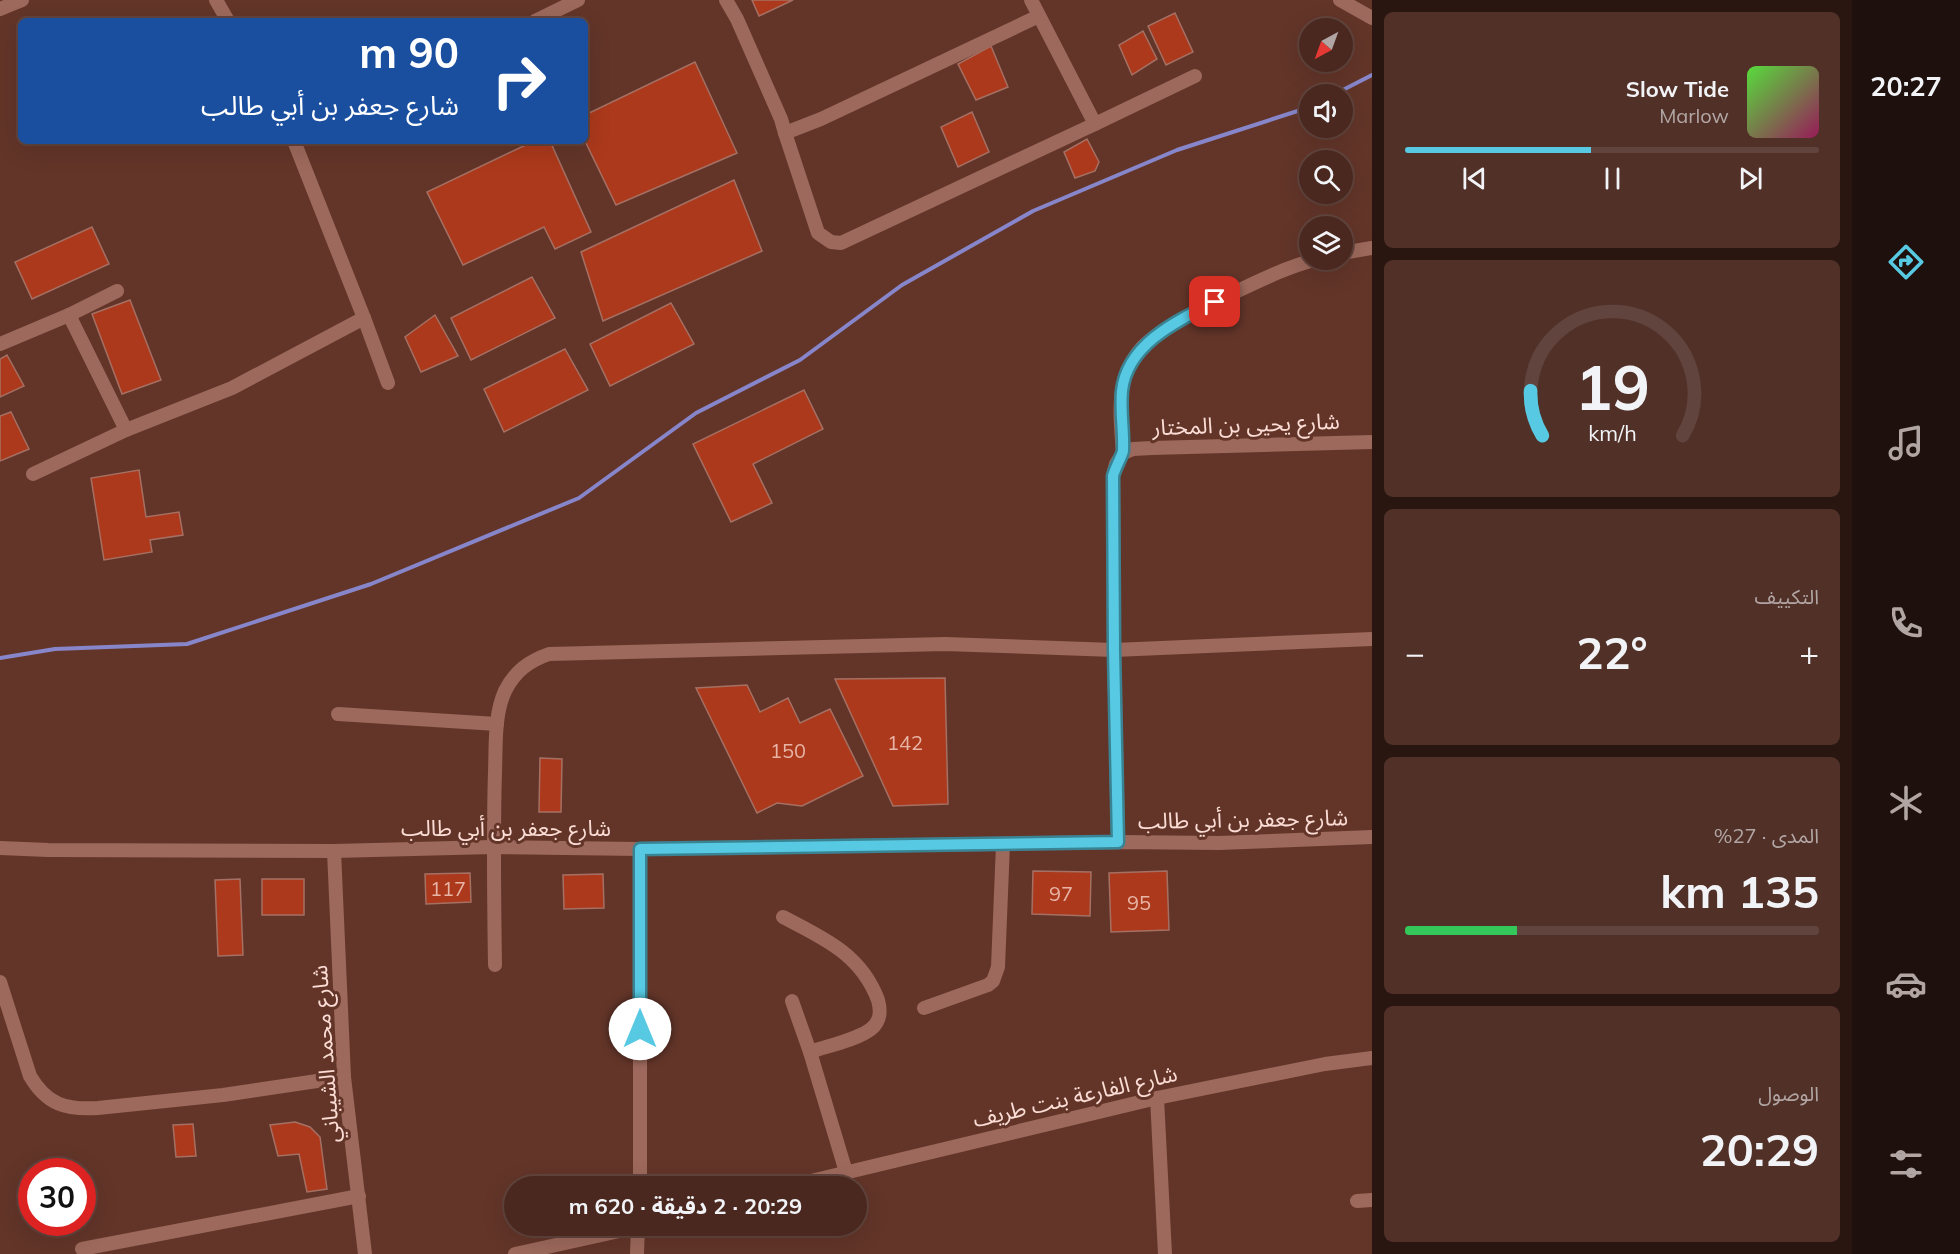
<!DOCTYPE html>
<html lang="ar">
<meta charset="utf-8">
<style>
body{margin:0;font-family:Mulish,"Noto Sans Arabic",sans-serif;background:#513028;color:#f1f3f6;direction:rtl;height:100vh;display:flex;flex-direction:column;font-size:22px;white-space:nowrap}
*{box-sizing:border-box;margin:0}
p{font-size:20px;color:#b2a6a4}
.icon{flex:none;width:33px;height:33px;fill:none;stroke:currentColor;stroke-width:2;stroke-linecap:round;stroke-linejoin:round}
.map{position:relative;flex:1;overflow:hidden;direction:ltr}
.panel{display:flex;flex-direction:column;gap:12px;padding:12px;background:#291611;width:480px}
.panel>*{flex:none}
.top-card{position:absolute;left:18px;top:18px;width:570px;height:126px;border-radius:9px;box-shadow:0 6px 24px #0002,0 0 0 2px #61443d;direction:rtl;background:#1a4fa0;color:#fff;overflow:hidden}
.needle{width:39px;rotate:221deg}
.buttons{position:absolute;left:1299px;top:18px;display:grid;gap:12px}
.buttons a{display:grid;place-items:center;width:54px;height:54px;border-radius:50%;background:#4a281f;box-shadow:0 6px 24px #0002,0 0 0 2px #61443d;font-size:30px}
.speed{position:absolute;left:18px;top:1158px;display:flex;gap:12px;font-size:30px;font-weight:700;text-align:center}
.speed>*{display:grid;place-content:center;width:78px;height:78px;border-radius:50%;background:#4a281f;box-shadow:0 6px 24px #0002,0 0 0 2px #61443d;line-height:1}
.speed .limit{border:9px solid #d22;background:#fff;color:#111}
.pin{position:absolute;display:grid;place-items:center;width:51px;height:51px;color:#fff;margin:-26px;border-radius:12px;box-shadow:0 3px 9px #0006}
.me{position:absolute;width:66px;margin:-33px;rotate:0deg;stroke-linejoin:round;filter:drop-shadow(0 0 4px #0008)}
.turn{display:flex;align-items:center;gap:21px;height:126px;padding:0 30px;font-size:27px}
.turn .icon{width:78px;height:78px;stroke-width:2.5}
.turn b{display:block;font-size:42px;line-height:51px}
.big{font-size:45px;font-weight:700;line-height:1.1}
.panel .tile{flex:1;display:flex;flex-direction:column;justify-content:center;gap:9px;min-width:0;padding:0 21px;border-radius:9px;background:#513028}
.panel .dial{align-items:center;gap:0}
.dial svg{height:156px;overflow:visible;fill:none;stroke:#61443d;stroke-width:7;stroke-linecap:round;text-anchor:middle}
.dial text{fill:#f1f3f6;stroke:none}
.song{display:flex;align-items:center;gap:18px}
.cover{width:72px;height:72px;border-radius:9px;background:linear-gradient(135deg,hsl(110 70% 55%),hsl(330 70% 35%))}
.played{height:6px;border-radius:3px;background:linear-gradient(90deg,#57c9e2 45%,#61443d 45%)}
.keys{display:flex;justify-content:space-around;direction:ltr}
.heat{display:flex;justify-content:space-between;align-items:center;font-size:33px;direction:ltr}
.charge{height:9px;border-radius:4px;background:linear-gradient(90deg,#34c759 27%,#61443d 0)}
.trip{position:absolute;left:504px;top:1176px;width:363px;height:60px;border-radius:30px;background:#4a281f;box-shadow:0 6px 24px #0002,0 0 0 2px #61443d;font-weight:700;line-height:60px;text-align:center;direction:rtl}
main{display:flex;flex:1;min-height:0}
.tabs{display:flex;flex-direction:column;width:108px;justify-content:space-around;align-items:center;background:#1e100c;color:#b2a6a4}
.tabs .icon{width:42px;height:42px}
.tabs .active{color:#57c9e2}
.tabs b{font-size:27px;color:#f1f3f6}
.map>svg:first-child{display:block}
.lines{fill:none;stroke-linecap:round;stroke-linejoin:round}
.stream{stroke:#8786ca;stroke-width:4}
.building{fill:#ac391b;stroke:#a57063;stroke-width:1.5}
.minor{stroke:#9d695c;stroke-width:14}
.route-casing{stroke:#398393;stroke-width:15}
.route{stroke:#57c9e2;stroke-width:10}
.labels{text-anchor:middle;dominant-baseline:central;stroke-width:6;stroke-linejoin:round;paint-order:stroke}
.number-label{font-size:20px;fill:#e7b4a6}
.street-label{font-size:22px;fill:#fbddd5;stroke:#633529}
</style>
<main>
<nav class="tabs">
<b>20:27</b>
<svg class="icon active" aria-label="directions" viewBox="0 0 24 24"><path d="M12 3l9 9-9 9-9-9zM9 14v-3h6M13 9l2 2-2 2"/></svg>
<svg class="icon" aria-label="music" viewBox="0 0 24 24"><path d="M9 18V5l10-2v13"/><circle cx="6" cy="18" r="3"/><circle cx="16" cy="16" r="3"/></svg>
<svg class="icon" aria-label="phone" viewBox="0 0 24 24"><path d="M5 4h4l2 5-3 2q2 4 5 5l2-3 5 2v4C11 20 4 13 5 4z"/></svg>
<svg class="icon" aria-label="climate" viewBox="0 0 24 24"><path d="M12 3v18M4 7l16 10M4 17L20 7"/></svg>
<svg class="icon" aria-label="car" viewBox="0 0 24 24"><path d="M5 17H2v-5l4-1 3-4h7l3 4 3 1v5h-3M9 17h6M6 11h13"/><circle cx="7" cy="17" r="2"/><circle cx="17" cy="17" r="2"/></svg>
<svg class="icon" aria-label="filters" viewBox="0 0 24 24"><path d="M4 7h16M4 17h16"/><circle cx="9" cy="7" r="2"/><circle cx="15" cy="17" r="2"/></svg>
</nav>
<section class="panel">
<div class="tile">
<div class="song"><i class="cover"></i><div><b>Slow Tide</b><p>Marlow</p></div></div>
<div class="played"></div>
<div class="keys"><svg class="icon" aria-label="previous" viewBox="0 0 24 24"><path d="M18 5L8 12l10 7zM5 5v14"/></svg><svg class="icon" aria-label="pause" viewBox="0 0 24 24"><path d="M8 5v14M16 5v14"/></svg><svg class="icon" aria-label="next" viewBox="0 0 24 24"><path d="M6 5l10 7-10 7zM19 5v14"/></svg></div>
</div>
<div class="tile dial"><svg viewBox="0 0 100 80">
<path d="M14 69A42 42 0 1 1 86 69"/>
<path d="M14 69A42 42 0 0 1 8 46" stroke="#57c9e2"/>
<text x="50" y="56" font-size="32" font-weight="700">19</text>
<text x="50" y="72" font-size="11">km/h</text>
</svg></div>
<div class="tile"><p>التكييف</p>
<div class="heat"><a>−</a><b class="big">22°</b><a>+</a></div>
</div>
<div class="tile"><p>المدى · 27%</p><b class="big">135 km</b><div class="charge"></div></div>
<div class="tile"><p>الوصول</p><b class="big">20:29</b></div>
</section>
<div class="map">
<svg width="1372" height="1254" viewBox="0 0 1372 1254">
<rect width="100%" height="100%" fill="#633529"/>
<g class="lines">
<!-- stream -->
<g class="stream">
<path d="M1335 94 1372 75"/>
<path d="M0 658 55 649 187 644 371 584 579 498 696 413 800 360 902 285 1033 211 1177 150 1310 107"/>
</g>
</g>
<!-- building -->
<g class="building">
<path d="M752 0H793L759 16Z"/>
<path d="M1175 13 1193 52 1166 65 1148 26Z"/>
<path d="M1143 31 1157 59 1132 75 1119 45Z"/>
<path d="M991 46 1008 87 976 100 958 64Z"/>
<path d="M695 62 737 153 616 205 585 141V115Z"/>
<path d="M972 112 989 152 958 167 941 127Z"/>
<path d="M1087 139 1099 162 1095 171 1075 178 1064 152Z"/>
<path d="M534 141H550L591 232 555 249 544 227 463 265 427 192Z"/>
<path d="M734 180 762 251 603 321 581 252Z"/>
<path d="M92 227 109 264 32 299 15 262Z"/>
<path d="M532 277 555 318 471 360 451 318Z"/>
<path d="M130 300 161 380 122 394 92 314Z"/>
<path d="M671 303 694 344 610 386 590 344Z"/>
<path d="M435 315 458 356 421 372 405 337Z"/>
<path d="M565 349 588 390 504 432 484 389Z"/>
<path d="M7 355 24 386 0 397V359Z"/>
<path d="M804 390 823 429 753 464 772 503 731 522 693 444Z"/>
<path d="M11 412 29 449 0 461V416Z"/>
<path d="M139 470 146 517 179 512 183 535 150 540 152 552 104 560 91 478Z"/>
<path d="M945 678 948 804 893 806 835 679Z"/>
<path d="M747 685 760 712 788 698 800 723 830 709 863 776 802 806 777 803 757 813 696 688Z"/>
<path d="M540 758 562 759 561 812H539Z"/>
<path d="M1033 871 1091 872 1090 916 1032 914Z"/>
<path d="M1167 871 1169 930 1111 932 1109 873Z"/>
<path d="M470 873 471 902 426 904 425 874Z"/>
<path d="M603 874 604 908 564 909 563 875Z"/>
<path d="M240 879 243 955 218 956 215 880Z"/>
<rect x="262" y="879" width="42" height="36"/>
<path d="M295 1122 310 1127 320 1137 327 1189 307 1192 299 1154 278 1156 270 1125Z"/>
<path d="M193 1124 196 1156 176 1157 173 1125Z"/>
</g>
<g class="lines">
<!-- minor -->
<g class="minor">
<path d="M216 0 228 21"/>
<path d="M726 0 737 19 781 119 785 133 821 119 1039 16"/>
<path d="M1031 0 1095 124 1195 76"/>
<path d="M1340 0 1372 18"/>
<path d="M0 9 22 0"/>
<path d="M535 21 578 0"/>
<path d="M785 133 818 233 831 242 841 243 1095 124"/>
<path d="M294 141 364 318 388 383"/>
<path d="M1342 253 1372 248"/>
<path d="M69 315 126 430"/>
<path d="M0 344 69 315 117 291"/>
<path d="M1123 453C1121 426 1117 396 1127 371 1132 360 1140 348 1149 341 1173 322 1202 309 1229 295 1257 282 1284 268 1314 260"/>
<path d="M1123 453 1133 449 1152 448 1372 442"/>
<path d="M33 474 126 430 232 388 364 318"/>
<path d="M338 714 497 724"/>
<path d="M1118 842 1114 650 1113 476 1116 464 1123 453"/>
<path d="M0 848 48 850 334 851 493 847 640 849 1118 842 1219 843 1372 837"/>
<path d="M334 851 344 1077 365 1254"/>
<path d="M783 917C823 938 861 954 878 1000 881 1011 881 1021 871 1029 857 1040 827 1046 810 1052"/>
<path d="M495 965C494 901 493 837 495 772 496 746 494 715 505 691 515 671 529 661 549 654L945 644 1114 650 1372 639"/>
<path d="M0 982 30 1076C47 1105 66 1110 98 1108L223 1095 344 1077"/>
<path d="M792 1001 810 1052 846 1172"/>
<path d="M924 1008 988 985 993 981 998 967 1003 844"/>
<path d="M1157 1098 1165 1254"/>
<path d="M640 1186V849"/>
<path d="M790 1186 1157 1098 1325 1064 1372 1058"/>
<path d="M1357 1201 1372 1200"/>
<path d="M82 1249 359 1196"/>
<path d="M515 1254 642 1226"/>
<path d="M637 1254 638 1226"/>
</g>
</g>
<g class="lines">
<!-- route casing -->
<g class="route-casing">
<path id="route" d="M640 1029V849L1118 842 1114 650 1113 476C1115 468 1122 456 1123 451 1124 431 1120 411 1122 391 1127 344 1177 321 1215 302"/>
</g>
<!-- route -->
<use href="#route" class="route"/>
</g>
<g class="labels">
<!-- number labels -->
<g class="number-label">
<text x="905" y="742">142</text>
<text x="788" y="750">150</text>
<text x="448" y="888">117</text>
<text x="1061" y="893">97</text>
<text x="1139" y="902">95</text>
</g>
<!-- street labels -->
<g class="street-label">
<text transform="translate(1246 424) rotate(-2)">شارع يحيى بن المختار</text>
<text transform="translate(1243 819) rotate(-1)">شارع جعفر بن أبي طالب</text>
<text x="506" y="828">شارع جعفر بن أبي طالب</text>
<text transform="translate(325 1054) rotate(-94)">شارع محمد الشيباني</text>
<text transform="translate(1075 1096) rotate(-13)">شارع الفارعة بنت طريف</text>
</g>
</g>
</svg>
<div class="buttons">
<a><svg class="needle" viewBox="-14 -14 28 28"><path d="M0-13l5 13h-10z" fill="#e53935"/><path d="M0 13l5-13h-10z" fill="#b2a6a4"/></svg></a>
<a><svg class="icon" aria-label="sound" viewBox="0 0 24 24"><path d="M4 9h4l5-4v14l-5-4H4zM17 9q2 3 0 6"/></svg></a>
<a><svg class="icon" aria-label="search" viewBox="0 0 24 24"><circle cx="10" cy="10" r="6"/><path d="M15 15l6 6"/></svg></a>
<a><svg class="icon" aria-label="layers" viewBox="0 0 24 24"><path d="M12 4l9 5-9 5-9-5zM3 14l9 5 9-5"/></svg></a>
</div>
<div class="speed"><div class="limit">30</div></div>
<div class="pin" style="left:1215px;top:302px;background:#d93025"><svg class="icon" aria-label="arrive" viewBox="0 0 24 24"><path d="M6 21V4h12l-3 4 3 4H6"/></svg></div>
<svg class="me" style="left:640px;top:1029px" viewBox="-20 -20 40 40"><circle r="19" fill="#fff"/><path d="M0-13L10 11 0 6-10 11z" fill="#57c9e2"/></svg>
<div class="trip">20:29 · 2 دقيقة · 620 m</div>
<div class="top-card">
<div class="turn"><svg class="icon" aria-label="right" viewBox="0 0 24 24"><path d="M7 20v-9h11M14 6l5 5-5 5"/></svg><div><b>90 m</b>شارع جعفر بن أبي طالب</div></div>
</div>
</div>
</main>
